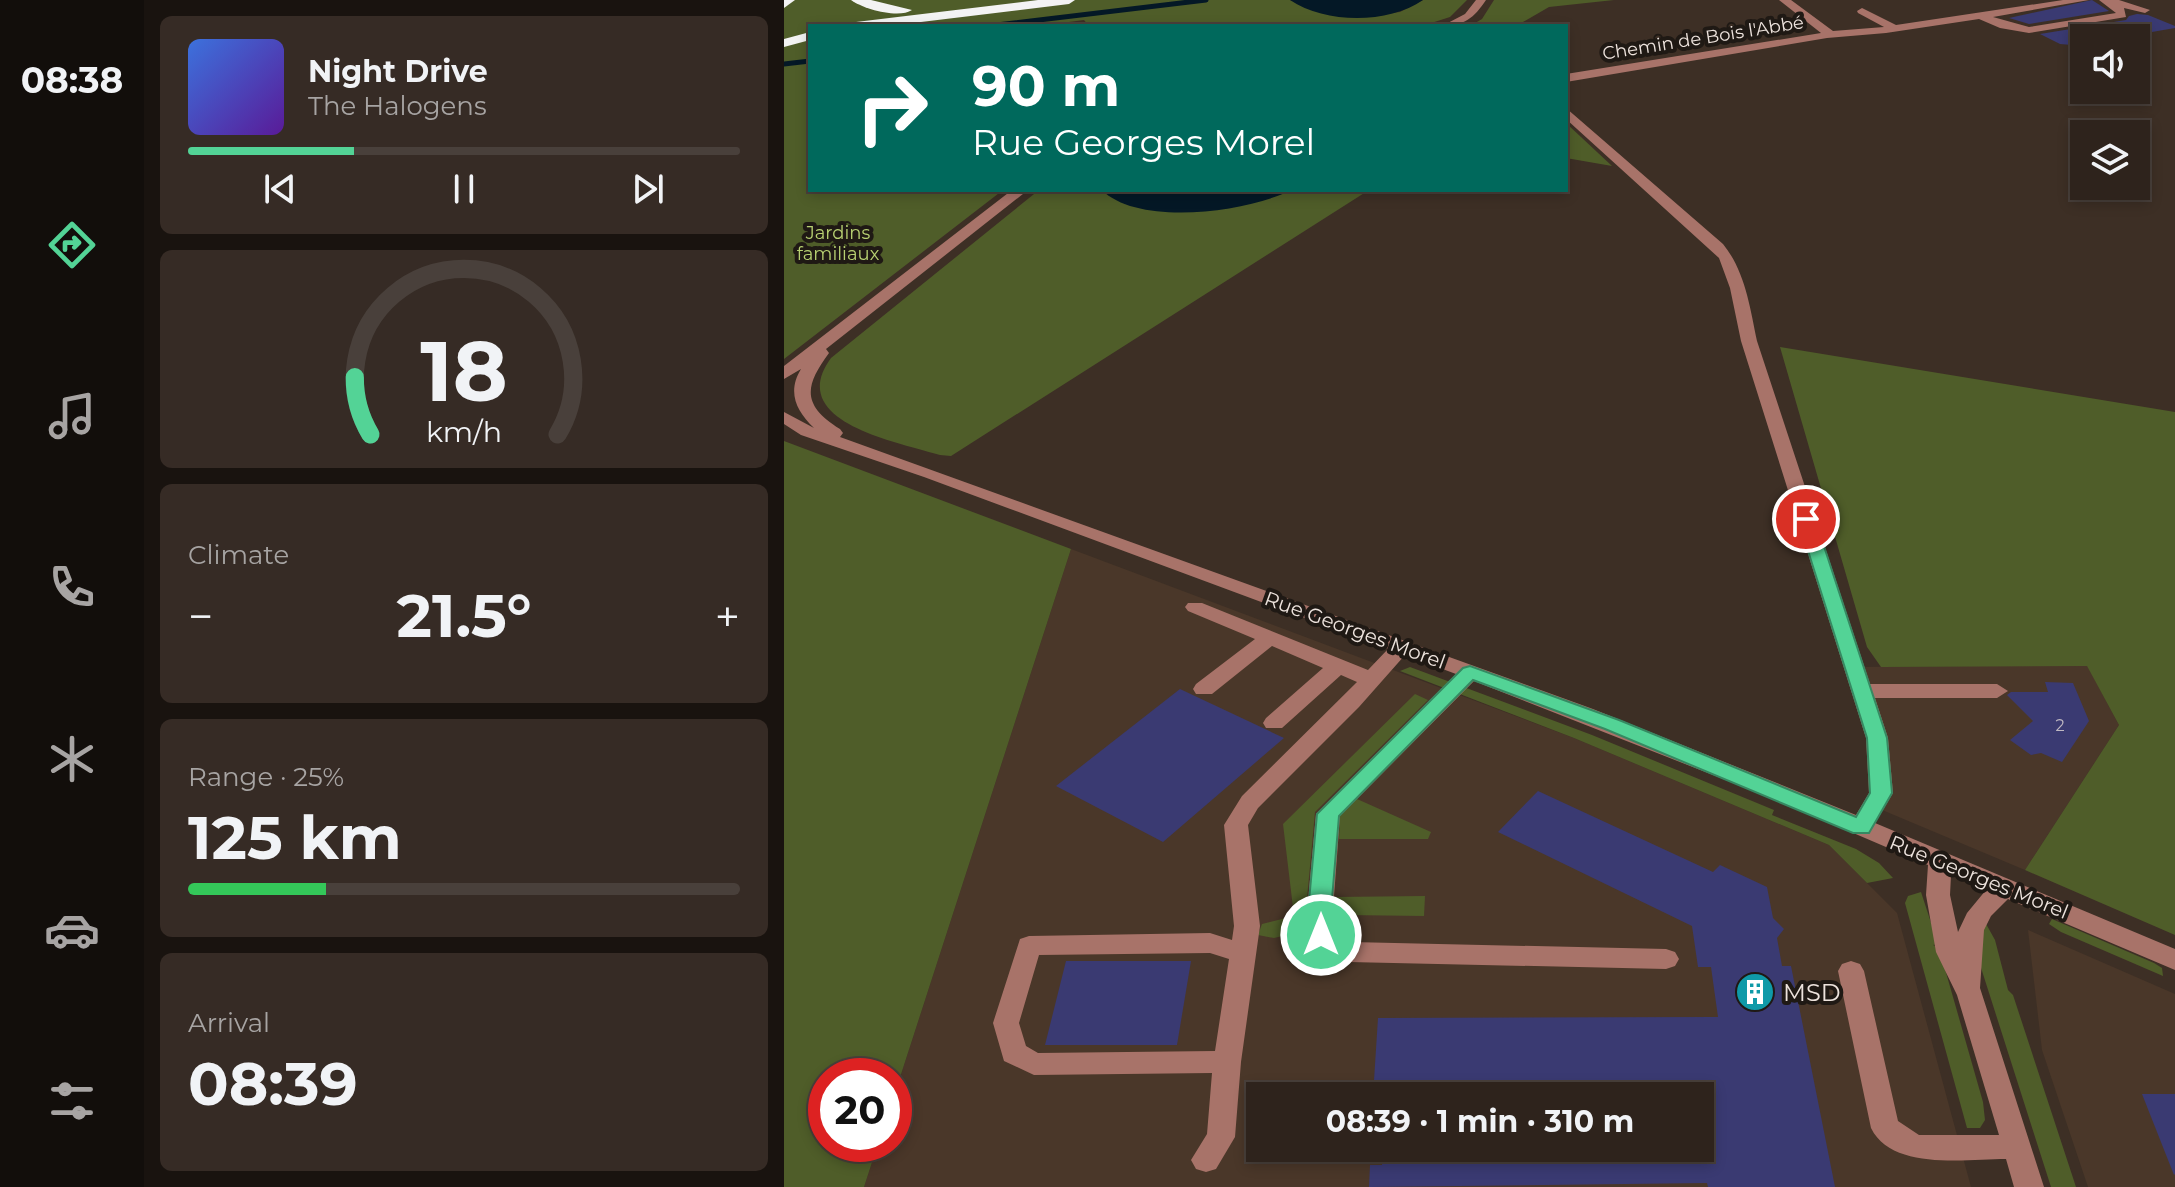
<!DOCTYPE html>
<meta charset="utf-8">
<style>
body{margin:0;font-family:Montserrat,sans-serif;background:#362b25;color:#f1f3f6;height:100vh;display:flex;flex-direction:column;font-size:30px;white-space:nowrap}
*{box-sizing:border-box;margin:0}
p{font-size:26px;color:#a7a4a3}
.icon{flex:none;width:44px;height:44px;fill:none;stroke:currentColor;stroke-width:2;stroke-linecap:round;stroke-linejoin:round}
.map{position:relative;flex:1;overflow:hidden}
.side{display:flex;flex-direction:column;gap:16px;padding:16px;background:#19130f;width:640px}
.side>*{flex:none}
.top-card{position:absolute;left:24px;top:24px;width:760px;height:168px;border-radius:0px;box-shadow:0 4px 12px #0003,0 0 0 2px #49403b;background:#00695c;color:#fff;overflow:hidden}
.controls{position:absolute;left:1286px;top:24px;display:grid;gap:16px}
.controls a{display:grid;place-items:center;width:80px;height:80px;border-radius:0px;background:#2e231c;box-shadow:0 4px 12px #0003,0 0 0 2px #49403b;font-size:40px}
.speed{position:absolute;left:24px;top:1058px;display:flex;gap:16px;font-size:40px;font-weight:700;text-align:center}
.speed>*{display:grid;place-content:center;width:104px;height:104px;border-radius:50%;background:#2e231c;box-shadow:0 4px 12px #0003,0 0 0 2px #49403b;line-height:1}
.speed .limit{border:12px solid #d22;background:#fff;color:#111}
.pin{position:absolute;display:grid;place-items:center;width:68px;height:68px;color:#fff;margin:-34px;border:4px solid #fff;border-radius:50%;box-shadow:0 2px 8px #0007}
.me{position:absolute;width:88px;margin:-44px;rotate:0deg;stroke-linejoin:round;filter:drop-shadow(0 0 6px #0008)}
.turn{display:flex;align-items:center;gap:28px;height:168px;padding:0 32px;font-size:36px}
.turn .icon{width:104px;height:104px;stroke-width:2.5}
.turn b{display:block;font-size:56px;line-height:68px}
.big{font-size:60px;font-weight:700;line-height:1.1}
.side .widget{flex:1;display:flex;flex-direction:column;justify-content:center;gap:12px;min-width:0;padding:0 28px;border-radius:12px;background:#362b25}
.side .dial{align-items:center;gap:0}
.dial svg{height:208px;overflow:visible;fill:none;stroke:#49403b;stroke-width:7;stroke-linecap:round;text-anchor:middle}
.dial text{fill:#f1f3f6;stroke:none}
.song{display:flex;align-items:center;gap:24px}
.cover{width:96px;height:96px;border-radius:12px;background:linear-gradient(135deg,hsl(220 70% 55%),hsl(270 70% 35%))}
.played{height:8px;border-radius:4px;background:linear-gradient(90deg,#53d396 30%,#49403b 30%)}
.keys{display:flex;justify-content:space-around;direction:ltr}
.heat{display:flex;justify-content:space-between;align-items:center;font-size:44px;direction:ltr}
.charge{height:12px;border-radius:6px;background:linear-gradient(90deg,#34c759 25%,#49403b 0)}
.trip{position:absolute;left:462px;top:1082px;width:468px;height:80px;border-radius:0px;background:#2e231c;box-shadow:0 4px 12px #0003,0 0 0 2px #49403b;font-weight:700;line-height:80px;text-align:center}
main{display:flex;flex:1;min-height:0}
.menu{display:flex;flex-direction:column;width:144px;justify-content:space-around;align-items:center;background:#120e0b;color:#a7a4a3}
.menu .icon{width:56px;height:56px}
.menu .on{color:#53d396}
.menu b{font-size:36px;color:#f1f3f6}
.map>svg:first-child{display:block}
.built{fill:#4a3729;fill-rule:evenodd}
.green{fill:#4f5d29}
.water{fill:#041826}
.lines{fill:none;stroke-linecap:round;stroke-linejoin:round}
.stream{stroke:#041826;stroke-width:5}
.building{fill:#3a3a72}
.minor{fill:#a87369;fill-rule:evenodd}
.highway{fill:#f3f3f3;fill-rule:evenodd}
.route{fill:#53d396;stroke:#368962;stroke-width:2}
.labels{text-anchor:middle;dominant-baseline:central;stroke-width:8;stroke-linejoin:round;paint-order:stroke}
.number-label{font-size:16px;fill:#c0b9c2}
.far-street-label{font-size:18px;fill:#ede3dd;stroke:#1f1914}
.far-park-label{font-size:18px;fill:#b8d172;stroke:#1f1914}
.street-label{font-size:20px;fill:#ede3dd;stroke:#1f1914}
.near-poi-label{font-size:24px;fill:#ede3dd;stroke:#1f1914;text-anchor:start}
</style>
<main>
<nav class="menu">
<b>08:38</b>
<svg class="icon on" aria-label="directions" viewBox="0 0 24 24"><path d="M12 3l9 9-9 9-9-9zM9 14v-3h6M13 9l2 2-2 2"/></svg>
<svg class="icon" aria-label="music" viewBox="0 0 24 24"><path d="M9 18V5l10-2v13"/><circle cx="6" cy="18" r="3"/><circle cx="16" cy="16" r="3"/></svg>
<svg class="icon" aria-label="phone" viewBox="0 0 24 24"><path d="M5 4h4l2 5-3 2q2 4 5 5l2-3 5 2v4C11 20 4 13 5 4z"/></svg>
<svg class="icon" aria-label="climate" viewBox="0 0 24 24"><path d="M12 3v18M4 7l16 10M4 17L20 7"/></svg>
<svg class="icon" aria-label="car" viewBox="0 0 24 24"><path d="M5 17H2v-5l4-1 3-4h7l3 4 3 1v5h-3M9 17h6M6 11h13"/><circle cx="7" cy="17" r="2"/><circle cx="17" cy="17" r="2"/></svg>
<svg class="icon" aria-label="filters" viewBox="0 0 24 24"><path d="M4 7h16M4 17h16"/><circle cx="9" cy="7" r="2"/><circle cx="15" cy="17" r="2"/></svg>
</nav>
<section class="side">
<div class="widget">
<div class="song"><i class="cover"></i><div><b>Night Drive</b><p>The Halogens</p></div></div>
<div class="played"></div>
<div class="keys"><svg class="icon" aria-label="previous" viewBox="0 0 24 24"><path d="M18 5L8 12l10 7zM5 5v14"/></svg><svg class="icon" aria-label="pause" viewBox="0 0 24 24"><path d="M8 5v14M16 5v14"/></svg><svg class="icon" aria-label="next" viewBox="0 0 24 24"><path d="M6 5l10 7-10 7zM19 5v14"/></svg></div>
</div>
<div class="widget dial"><svg viewBox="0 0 100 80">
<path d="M14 69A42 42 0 1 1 86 69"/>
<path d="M14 69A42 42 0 0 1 8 47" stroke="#53d396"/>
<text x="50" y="56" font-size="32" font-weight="700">18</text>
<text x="50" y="72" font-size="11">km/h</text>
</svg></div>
<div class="widget"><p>Climate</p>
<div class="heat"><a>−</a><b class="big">21.5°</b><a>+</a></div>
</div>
<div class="widget"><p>Range · 25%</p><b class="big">125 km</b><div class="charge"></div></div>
<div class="widget"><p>Arrival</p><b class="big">08:39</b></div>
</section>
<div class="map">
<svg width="1391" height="1187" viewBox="0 0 1391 1187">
<rect width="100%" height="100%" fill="#3d2f25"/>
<!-- built -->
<g class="built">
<path d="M287 549 790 738 1045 845 1113 913 1187 1187H80L94 1144H110V1096ZM476 1096H916V1148H476Z"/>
<path d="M1303 665 1335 725 1241 870 1091 807 1097 792 1070 667Z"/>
<path d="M1244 930 1391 994V1187H1304L1258 1050Z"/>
</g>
<!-- green -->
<g class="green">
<path d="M0 0H506L540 13 574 17 616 12 639 0H683L666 17 638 26H305L300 20 255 26H26V190H219L0 359Z"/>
<path d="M710 0H830L765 7 732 26H686L698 19Z"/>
<path d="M782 123 828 166 782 158Z"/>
<path d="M255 190H585L167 456 156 455C114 442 0 422 47 358Z"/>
<path d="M996 347 1391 412V935L1241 870 1335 725 1303 666 1097 667 1083 647Z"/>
<path d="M0 441 287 549 110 1096V1076H42V1144H94L80 1187H0Z"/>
<path d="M626 667 808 735 990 810 988 815 1072 849 1095 863 1109 878 1083 883 1045 845 790 738 616 671Z"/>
<path d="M631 694 644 700 531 812 520 931 490 938 474 935 478 924 510 916 499 824Z"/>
<path d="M573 799 647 832 644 839H555L556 816Z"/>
<path d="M1137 892 1154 944 1149 945 1155 948 1199 1102 1201 1120 1196 1128H1183L1121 903 1124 896Z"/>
<path d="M641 896 640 916 561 915 554 908 551 897Z"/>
<path d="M1268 919 1370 963 1378 968 1379 976 1277 932 1265 924Z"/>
<path d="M1201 922 1211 940 1224 990 1229 995 1292 1187H1267L1191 949Z"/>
</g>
<!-- water -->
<g class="water">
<path d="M506 0H639C604 24 542 24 506 0Z"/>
<path d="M318 190H507C465 212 354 227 318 190Z"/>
</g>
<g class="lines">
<!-- stream -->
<g class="stream">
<path d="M204 26 422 0"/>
<path d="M0 64 26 61"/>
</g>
</g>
<!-- building -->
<g class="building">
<path d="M1308 0 1325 11 1245 24 1225 18Z"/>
<path d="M1353 14 1364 15 1391 26V28L1333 38H1300V43L1288 45 1276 44 1256 34 1342 20 1345 16Z"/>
<path d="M1261 682 1289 683 1305 721 1278 762 1257 753 1247 755 1226 740 1249 721 1223 695 1227 692H1264Z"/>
<path d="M396 689 500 738 379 842 272 786Z"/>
<path d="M754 791 929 872 936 865 983 887 989 918 1000 929 993 938 998 966H1007L1051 1187H924L923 1183 585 1187 586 1165H598L599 1148H916V1096H912L910 1082H754V1096H589L594 1018 934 1017 927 967H914L908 926 714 832Z"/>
<path d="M282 961H407L393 1045H261Z"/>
<path d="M1358 1094H1391V1174L1390 1175Z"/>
</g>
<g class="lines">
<!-- minor -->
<g class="minor">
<path d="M692 0H702C690 18 680 26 658 26L681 14Z"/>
<path d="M995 0H1007L1049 31 1100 27 1074 13 1073 11 1078 8 1112 25 1279 0H1305L1209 17 1245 27 1332 13 1315 0H1335L1366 10 1361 13 1340 8 1342 17 1245 33 1216 28 1195 19 1102 33 1043 38 782 82V74L1037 33Z"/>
<path d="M782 108 939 244C961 271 966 307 973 341L1086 684H1213L1224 691 1213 698H1091L1104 738 1109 793 1091 823 1391 949V970L1224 899 1207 916 1200 930 1196 988 1260 1187H1230L1222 1159C1182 1159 1108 1171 1087 1128L1054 971 1058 964 1067 961 1076 964 1080 971 1114 1121 1135 1135H1215L1173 995 1152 952 1142 895 1144 865 985 797 690 681 556 816 548 923 550 931 567 942 882 949 891 952 895 959 891 966 882 969 565 962 536 948 522 923 532 814 672 674 621 655 575 707 474 808 464 825 476 926 457 1062 451 1137 432 1169 422 1172 412 1169 407 1160 423 1134 428 1073 250 1075 220 1061 209 1023 236 939 245 936 426 933 448 940 450 926 440 825 458 796 573 682 557 675 498 728H482L479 723 482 718 539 668 488 646 428 694H412L409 689 412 684 471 639 404 611 401 607 404 603H418L584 670 604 649 140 477 17 435 0 424V412L30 428C12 411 3 392 17 369L0 379V366L228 190H244L42 349 45 353C20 387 18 405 56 429L59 433 56 437 809 709 1072 815 1085 793 1082 738 957 341 946 288 935 258 782 119ZM1167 875 1202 890 1183 913 1174 932 1166 895ZM426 953 445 959 431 1051 254 1053 242 1046 235 1023 255 955Z"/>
</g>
<!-- highway -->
<g class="highway">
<path d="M0 0H11L0 8Z"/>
<path d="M67 0H87L128 10C115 19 79 9 67 0Z"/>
<path d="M254 0H291L285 4 104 26H65L72 22Z"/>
<path d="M26 32V40L0 47V39Z"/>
</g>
</g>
<!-- route -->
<path class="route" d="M1022 514 1031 519 1103 738 1108 793 1085 833H1069L821 729 689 680 555 816 546 923 549 935 545 941 537 944 529 941 523 923 533 814 679 668 686 666 835 720 1072 817 1086 793 1083 738 1014 519Z"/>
<!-- icons -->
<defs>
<g id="building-disc" transform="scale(2)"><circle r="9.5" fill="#0f9aa8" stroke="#1f1914"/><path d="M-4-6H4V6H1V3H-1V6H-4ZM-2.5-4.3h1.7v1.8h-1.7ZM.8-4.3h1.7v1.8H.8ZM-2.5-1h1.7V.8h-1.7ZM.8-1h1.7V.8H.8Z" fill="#fff"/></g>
</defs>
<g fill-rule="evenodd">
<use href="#building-disc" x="971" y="992"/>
</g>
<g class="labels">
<!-- number labels -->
<g class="number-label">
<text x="1276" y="725">2</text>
</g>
<!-- far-street labels -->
<g class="far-street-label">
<text transform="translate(919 38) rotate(-9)">Chemin de Bois l'Abbé</text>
</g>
<!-- far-park labels -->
<g class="far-park-label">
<text x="54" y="233">Jardins<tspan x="54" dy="21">familiaux</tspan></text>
</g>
<!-- street labels -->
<g class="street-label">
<text transform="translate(571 630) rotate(20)">Rue Georges Morel</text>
<text transform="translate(1195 877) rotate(22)">Rue Georges Morel</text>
</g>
<!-- near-poi labels -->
<g class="near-poi-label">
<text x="999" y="992">MSD</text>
</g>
</g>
</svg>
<div class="controls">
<a><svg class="icon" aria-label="sound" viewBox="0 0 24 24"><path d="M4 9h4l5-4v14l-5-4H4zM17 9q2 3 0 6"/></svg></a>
<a><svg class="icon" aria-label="layers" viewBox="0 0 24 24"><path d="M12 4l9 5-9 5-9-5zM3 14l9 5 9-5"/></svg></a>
</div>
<div class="speed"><div class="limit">20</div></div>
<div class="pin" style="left:1022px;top:519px;background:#d93025"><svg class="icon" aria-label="arrive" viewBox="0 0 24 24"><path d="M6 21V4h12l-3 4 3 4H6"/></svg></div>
<svg class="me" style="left:537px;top:935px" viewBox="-20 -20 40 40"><circle r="17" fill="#53d396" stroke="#fff" stroke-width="3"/><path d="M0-11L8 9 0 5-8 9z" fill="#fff"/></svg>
<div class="trip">08:39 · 1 min · 310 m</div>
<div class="top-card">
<div class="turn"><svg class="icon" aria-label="right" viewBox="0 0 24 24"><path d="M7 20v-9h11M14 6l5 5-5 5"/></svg><div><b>90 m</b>Rue Georges Morel</div></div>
</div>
</div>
</main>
